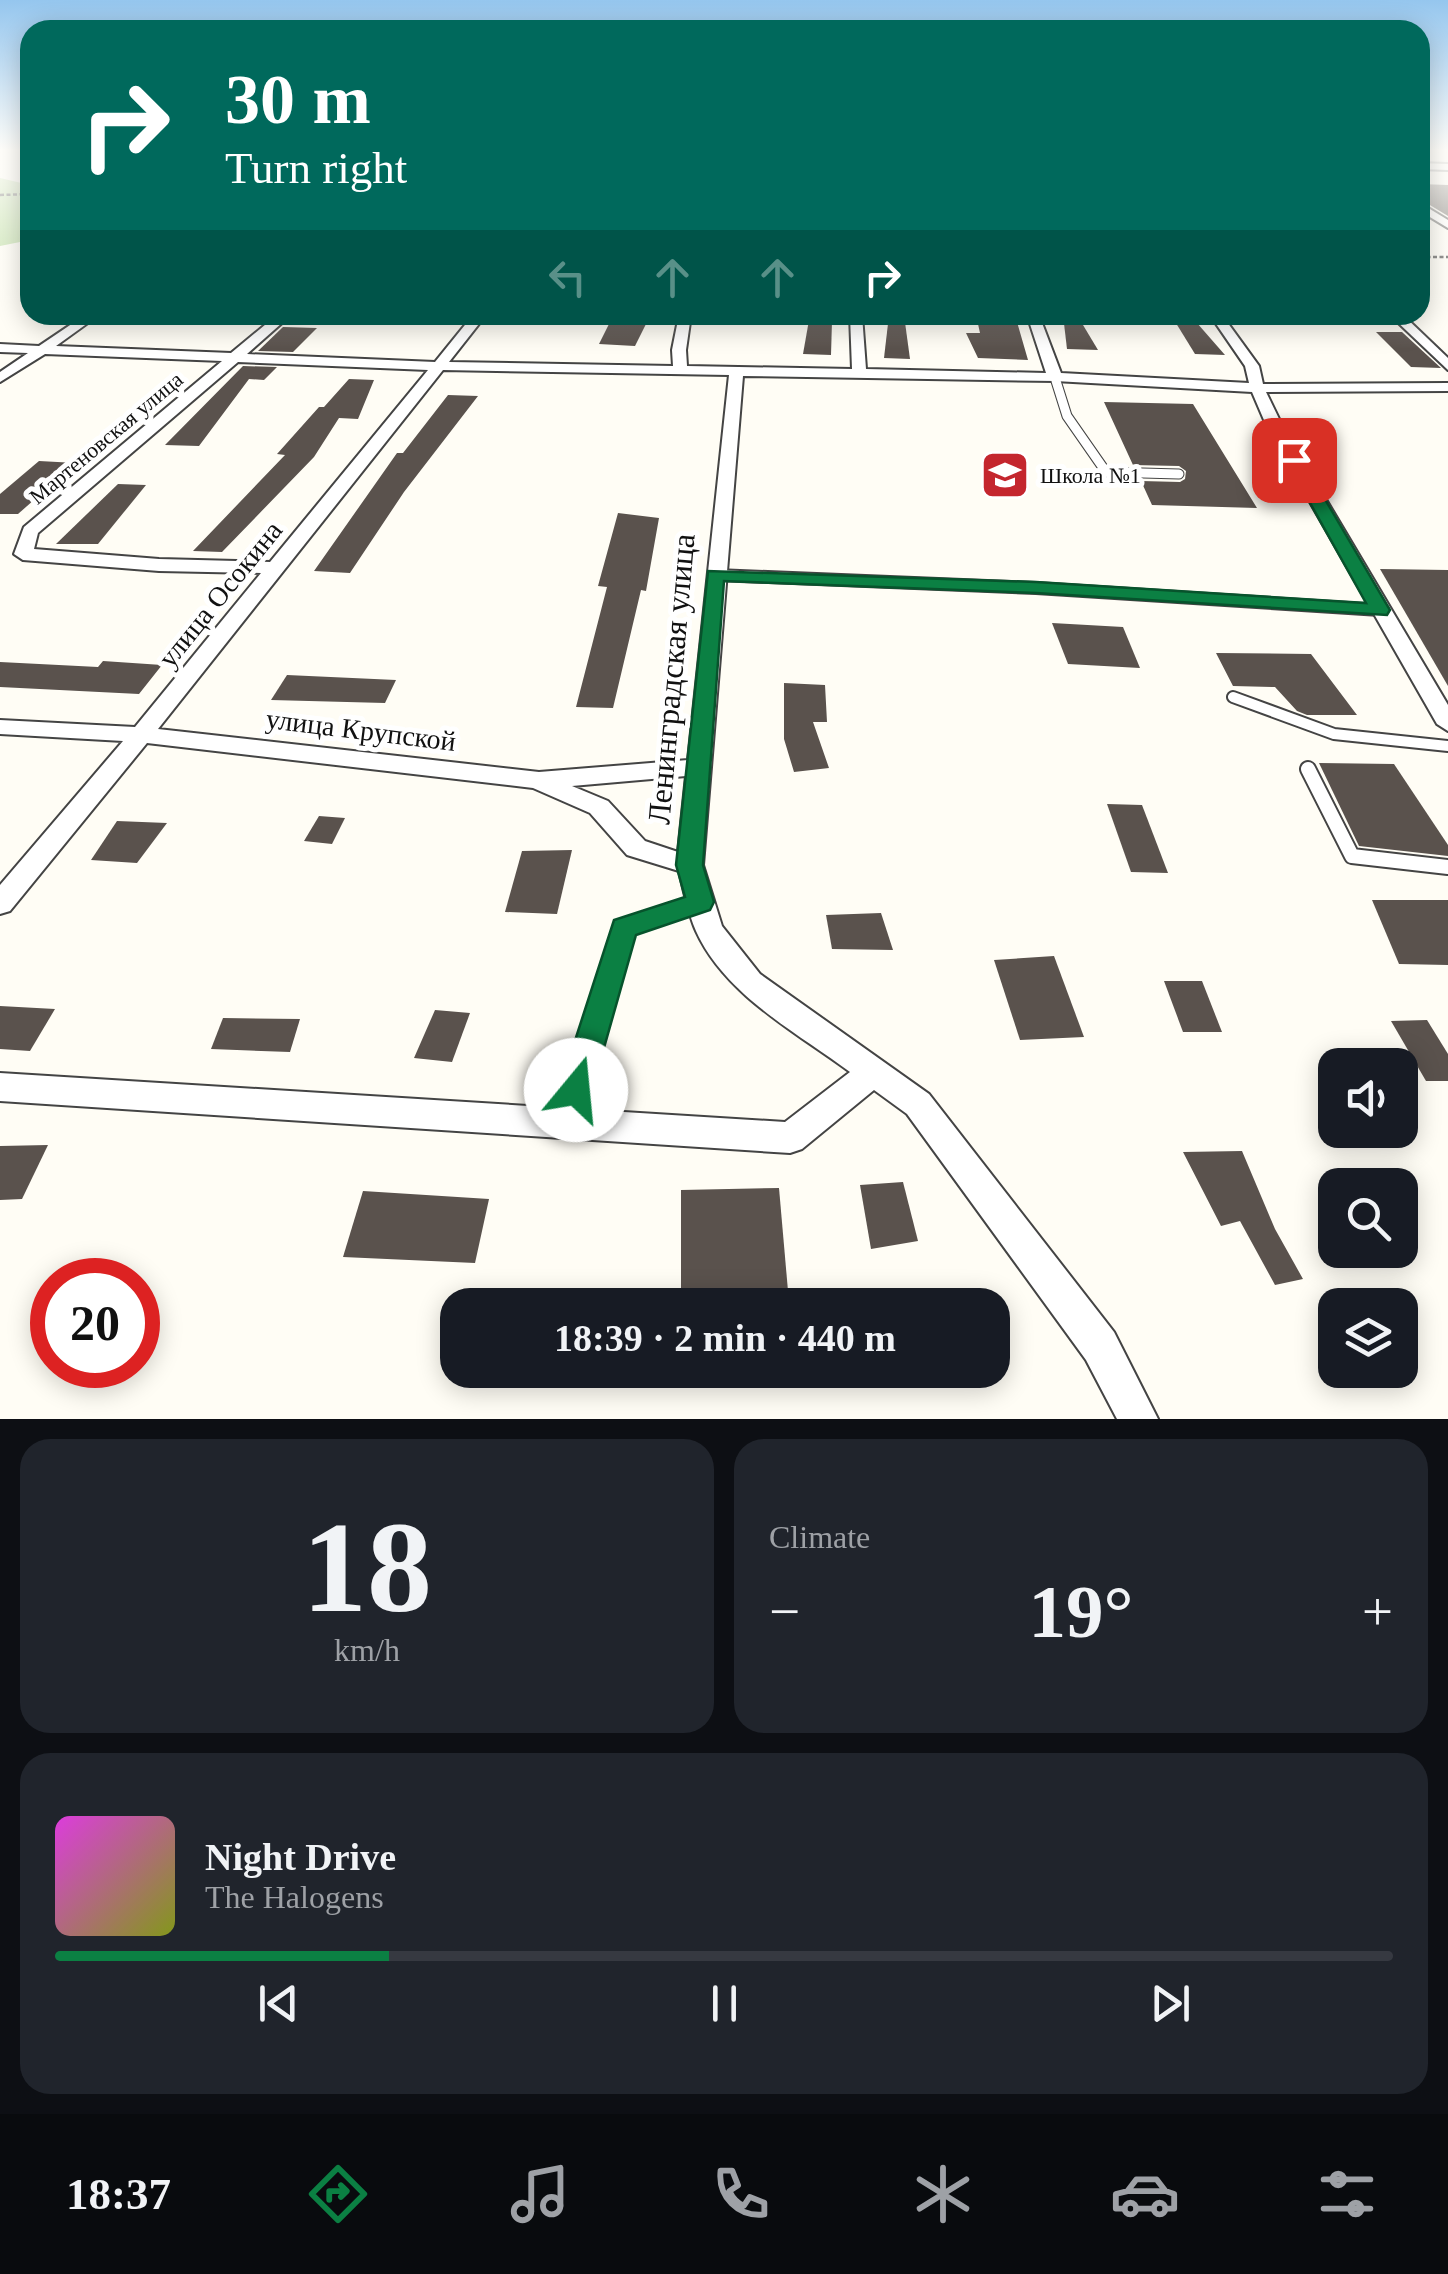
<!DOCTYPE html>
<meta charset="utf-8">
<style>
body{margin:0;font-family:Georgia,serif;background:#20242c;color:#f1f3f6;height:100vh;display:flex;flex-direction:column;font-size:38px;white-space:nowrap}
*{box-sizing:border-box;margin:0}
p{font-size:32px;color:#9ea1a6}
.icon{flex:none;width:55px;height:55px;fill:none;stroke:currentColor;stroke-width:2;stroke-linecap:round;stroke-linejoin:round}
.map{position:relative;height:1419px;overflow:hidden}
.drawer{display:flex;flex-direction:column;gap:20px;padding:20px;background:#0d0f14;flex:1}
.drawer>*{flex:none}
.guide{position:absolute;left:20px;top:20px;width:1410px;height:305px;border-radius:30px;box-shadow:0 5px 25px #0003;background:#00695c;color:#fff;overflow:hidden}
.tools{position:absolute;left:1318px;top:1048px;display:grid;gap:20px}
.tools a{display:grid;place-items:center;width:100px;height:100px;border-radius:20px;background:#171b24;box-shadow:0 5px 25px #0003;font-size:50px}
.speed{position:absolute;left:30px;top:1258px;display:flex;gap:20px;font-size:50px;font-weight:700;text-align:center}
.speed>*{display:grid;place-content:center;width:130px;height:130px;border-radius:50%;background:#171b24;box-shadow:0 5px 25px #0003;line-height:1}
.speed .limit{border:15px solid #d22;background:#fff;color:#111}
.pin{position:absolute;display:grid;place-items:center;width:85px;height:85px;color:#fff;margin:-42px;border-radius:20px;box-shadow:0 5px 15px #0006}
.me{position:absolute;width:110px;margin:-55px;rotate:17deg;stroke-linejoin:round;filter:drop-shadow(0 0 8px #0008)}
.turn{display:flex;align-items:center;gap:35px;height:210px;padding:0 40px;font-size:45px}
.turn .icon{width:130px;height:130px;stroke-width:2.5}
.turn b{display:block;font-size:70px;line-height:85px}
.lanes{display:flex;align-items:center;height:95px;padding:0 40px;background:#0003;justify-content:center;gap:50px;direction:ltr}
.lanes .off{opacity:.35}
.big{font-size:75px;font-weight:600;line-height:1.1}
.drawer .card{flex:1;display:flex;flex-direction:column;justify-content:center;gap:15px;min-width:0;padding:0 35px;border-radius:30px;background:#20242c}
.drawer .dial{align-items:center;gap:0}
.dial b{font-size:130px;line-height:1}
.song{display:flex;align-items:center;gap:30px}
.cover{width:120px;height:120px;border-radius:15px;background:linear-gradient(135deg,hsl(300 70% 55%),hsl(70 70% 35%))}
.played{height:10px;border-radius:5px;background:linear-gradient(90deg,#0b8043 25%,#363941 25%)}
.keys{display:flex;justify-content:space-around;direction:ltr}
.heat{display:flex;justify-content:space-between;align-items:center;font-size:55px;direction:ltr}
.drawer .tiles{flex:1;display:grid;gap:20px;grid-template-columns:1fr 1fr}
.card:last-child{grid-column:span 2}
.trip{position:absolute;left:440px;top:1288px;width:570px;height:100px;border-radius:30px;background:#171b24;box-shadow:0 5px 25px #0003;font-weight:600;line-height:100px;text-align:center}
.menu{display:flex;height:160px;justify-content:space-around;align-items:center;background:#090b0e;color:#9ea1a6}
.menu .icon{width:70px;height:70px}
.menu .current{color:#0b8043}
.menu b{font-size:45px;color:#f1f3f6}
.map>svg:first-child{display:block}
.forest{fill:#b9dc9c}
.building{fill:#5a524d}
.lines{fill:none;stroke-linecap:round;stroke-linejoin:round}
.service-far4-casing{stroke:#444;stroke-width:9}
.service-far3-casing{stroke:#444;stroke-width:11}
.service-far2-casing{stroke:#444;stroke-width:14}
.service-far1-casing{stroke:#444;stroke-width:18}
.service-casing{stroke:#444;stroke-width:21}
.minor-casing{stroke:#444;stroke-width:4}
.path{stroke:#333;stroke-width:2.5;stroke-dasharray:4 2.5;stroke-linecap:butt}
.service-far4{stroke:#fff;stroke-width:6}
.service-far3{stroke:#fff;stroke-width:9}
.service-far2{stroke:#fff;stroke-width:10}
.service-far1{stroke:#fff;stroke-width:14}
.service{stroke:#fff;stroke-width:18}
.minor{fill:#fff;fill-rule:evenodd}
.route{fill:#0b8043;stroke:#07532c;stroke-width:2.5}
.labels{text-anchor:middle;dominant-baseline:central;stroke-width:10;stroke-linejoin:round;paint-order:stroke}
.far-street-label{font-size:22px;fill:#111;stroke:#fff}
.far-poi-label{font-size:22px;fill:#111;stroke:#fff;text-anchor:start}
.street-label{font-size:28px;fill:#111;stroke:#fff}
.near-street-label{font-size:32px;fill:#111;stroke:#fff}
</style>
<div class="map">
<svg width="1448" height="1419" viewBox="0 0 1448 1419">
<rect width="100%" height="100%" fill="#fffdf5"/>
<!-- forest -->
<path class="forest" d="M0 178 30 185V240L0 246Z"/>
<!-- building -->
<g class="building">
<path d="M1420 184 1448 185V216L1420 199Z"/>
<path d="M889 315H904L910 359 884 358Z"/>
<path d="M976 315H1015L1028 360 978 358 966 333H980Z"/>
<path d="M1063 315H1077L1098 350 1067 349Z"/>
<path d="M1171 315H1190L1225 355 1195 354Z"/>
<path d="M809 320 832 321 831 355 803 354Z"/>
<path d="M610 322 646 324 635 346 599 344Z"/>
<path d="M283 327 317 328 293 352 258 351Z"/>
<path d="M1376 332H1402L1441 368 1411 367Z"/>
<path d="M243 366 277 367 264 380 249 379 199 446 165 445Z"/>
<path d="M349 379 374 380 358 419 339 418 314 457 222 552 193 551 285 455 277 454 319 407H324Z"/>
<path d="M448 395 478 396 404 492 350 573 314 571 397 453H403Z"/>
<path d="M1104 402 1193 404 1257 508 1152 505 1141 481 1180 482 1185 479 1186 471 1179 466 1133 465Z"/>
<path d="M39 461 76 463 18 514H0V494Z"/>
<path d="M118 484 146 485 98 544H56Z"/>
<path d="M618 513 659 518 646 591 641 590 613 708 576 707 607 587 598 586Z"/>
<path d="M1380 569 1448 570V686Z"/>
<path d="M1052 623 1123 627 1140 668 1068 664Z"/>
<path d="M1216 653 1311 654 1357 715H1307L1297 711 1275 687 1233 686Z"/>
<path d="M103 661 162 665 139 694 0 687V662L98 667Z"/>
<path d="M287 675 396 680 385 703 271 700Z"/>
<path d="M784 683 825 685 827 722H813L829 768 794 772 784 739Z"/>
<path d="M1319 763 1394 764 1448 845V856L1359 846Z"/>
<path d="M1107 804 1142 805 1168 873 1131 872Z"/>
<path d="M319 816 345 818 332 844 304 841Z"/>
<path d="M117 821 167 823 137 863 91 860Z"/>
<path d="M572 850 557 914 505 912 522 851Z"/>
<path d="M1372 900H1448V965L1399 964Z"/>
<path d="M881 913 893 950 832 949 826 915Z"/>
<path d="M1054 956 1084 1037 1020 1040 994 960Z"/>
<path d="M1164 981H1202L1222 1032H1183Z"/>
<path d="M0 1006 55 1009 30 1051 0 1049Z"/>
<path d="M435 1010 470 1013 452 1062 414 1058Z"/>
<path d="M223 1018 300 1019 290 1052 211 1049Z"/>
<path d="M1427 1020 1448 1054V1081H1426L1391 1021Z"/>
<path d="M48 1145 22 1199 0 1200V1146Z"/>
<path d="M1242 1151 1275 1229 1303 1279 1275 1285 1240 1221 1221 1226 1183 1152Z"/>
<path d="M903 1182 918 1241 871 1249 860 1185Z"/>
<path d="M779 1188 788 1291 681 1292V1190Z"/>
<path d="M363 1191 489 1199 475 1263 343 1257Z"/>
</g>
<g class="lines">
<!-- service-far4 casing -->
<g class="service-far4-casing">
<path id="service-far4" d="M1055 377 1057 384"/>
</g>
<!-- service-far3 casing -->
<g class="service-far3-casing">
<path id="service-far3" d="M1056 381 1067 416 1106 472 1179 474"/>
</g>
<!-- service-far2 casing -->
<g class="service-far2-casing">
<g id="service-far2">
<path d="M716 575 1036 588 1380 610"/>
<path d="M1233 697 1334 734 1448 746"/>
</g>
</g>
<!-- service-far1 casing -->
<g class="service-far1-casing">
<g id="service-far1">
<path d="M1308 769 1352 856 1448 867"/>
<path d="M586 1054 624 928 701 902"/>
</g>
</g>
<!-- service casing -->
<g class="service-casing">
<path id="service" d="M566 1122 587 1052"/>
</g>
<!-- minor casing -->
<g class="minor-casing">
<g id="minor">
<path d="M1420 163 1448 164V170L1420 169Z"/>
<path d="M1420 203 1448 220V228L1420 211Z"/>
<path d="M85 315H99L56 346 231 353 277 315H291L247 354 435 362 473 315H486L449 362 673 366 672 350 679 315H691L686 350 687 366 852 369 850 315H862L866 369 1046 373 1027 315H1039L1061 373 1249 383 1245 366 1210 315H1222L1259 366 1263 384 1448 383V391L1266 392 1283 427 1448 705V731L1437 724 1267 427 1252 392 1055 381 743 376 703 865 722 926 760 974 929 1094 1114 1332 1158 1419H1117L1086 1360 907 1114 874 1090 802 1149 790 1153 0 1101V1073L785 1122 850 1072C796 1032 725 995 696 931 688 913 684 891 679 871L627 855 590 813 533 788 147 743 10 911 0 914V885L123 741 0 734V720L135 727 261 573 159 571 23 560 14 554 24 527 222 361 45 354 0 382V372L28 353 0 352V344L39 346ZM238 362 428 370 270 562 159 559 34 549 38 533ZM443 370 729 375 688 760 539 772 158 729ZM686 776 678 852 645 841 608 801 572 786Z"/>
<path d="M1390 315H1403L1448 358V370Z"/>
</g>
</g>
<!-- path -->
<g class="path">
<path d="M0 195 30 194"/>
<path d="M1420 257H1448"/>
</g>
<!-- service-far4 -->
<use href="#service-far4" class="service-far4"/>
<!-- service-far3 -->
<use href="#service-far3" class="service-far3"/>
<!-- service-far2 -->
<use href="#service-far2" class="service-far2"/>
<!-- service-far1 -->
<use href="#service-far1" class="service-far1"/>
<!-- service -->
<use href="#service" class="service"/>
<!-- minor -->
<use href="#minor" class="minor"/>
</g>
<!-- sky -->
<linearGradient id="sky" x2="0" y2="1"><stop stop-color="#95c6ee"/><stop offset="0.43" stop-color="#fffefa"/><stop offset="1" stop-color="#fffefa" stop-opacity="0"/></linearGradient>
<rect width="1448" height="349" fill="url(#sky)"/>
<!-- route -->
<path class="route" d="M1294 455 1302 460 1390 610 1387 615 1036 593 724 581 703 865 714 902 710 910 636 935 592 1090 587 1100 576 1104 564 1100 559 1090 614 920 685 897 676 865 708 571 1036 582 1366 603 1286 460Z"/>
<!-- icons -->
<defs>
<g id="school-square" transform="scale(2.5)"><rect x="-9" y="-9" width="18" height="18" rx="4" fill="#c4262e" stroke="#fff"/><path d="M0-5L7-2L0 1L-7-2ZM-4 1L0 2.5L4 1V4Q0 6-4 4Z" fill="#fff"/></g>
</defs>
<g fill-rule="evenodd">
<use href="#school-square" x="1005" y="475"/>
</g>
<g class="labels">
<!-- far-street labels -->
<g class="far-street-label">
<text transform="translate(106 438) rotate(-40)">Мартеновская улица</text>
</g>
<!-- far-poi labels -->
<g class="far-poi-label">
<text x="1040" y="475">Школа №1</text>
</g>
<!-- street labels -->
<g class="street-label">
<text transform="translate(220 594) rotate(-51)">улица Осокина</text>
<text transform="translate(361 730) rotate(7)">улица Крупской</text>
</g>
<!-- near-street labels -->
<g class="near-street-label">
<text transform="translate(671 679) rotate(-85)">Ленинградская улица</text>
</g>
</g>
</svg>
<div class="tools">
<a><svg class="icon" aria-label="sound" viewBox="0 0 24 24"><path d="M4 9h4l5-4v14l-5-4H4zM17 9q2 3 0 6"/></svg></a>
<a><svg class="icon" aria-label="search" viewBox="0 0 24 24"><circle cx="10" cy="10" r="6"/><path d="M15 15l6 6"/></svg></a>
<a><svg class="icon" aria-label="layers" viewBox="0 0 24 24"><path d="M12 4l9 5-9 5-9-5zM3 14l9 5 9-5"/></svg></a>
</div>
<div class="speed"><div class="limit">20</div></div>
<div class="pin" style="left:1294px;top:460px;background:#d93025"><svg class="icon" aria-label="arrive" viewBox="0 0 24 24"><path d="M6 21V4h12l-3 4 3 4H6"/></svg></div>
<svg class="me" style="left:576px;top:1090px" viewBox="-20 -20 40 40"><circle r="19" fill="#fff"/><path d="M0-13L10 11 0 6-10 11z" fill="#0b8043"/></svg>
<div class="trip">18:39 · 2 min · 440 m</div>
<div class="guide">
<div class="turn"><svg class="icon" aria-label="right" viewBox="0 0 24 24"><path d="M7 20v-9h11M14 6l5 5-5 5"/></svg><div><b>30 m</b>Turn right</div></div>
<div class="lanes"><svg class="icon off" aria-label="left" viewBox="0 0 24 24"><path d="M17 20v-9H6M10 6l-5 5 5 5"/></svg><svg class="icon off" aria-label="ahead" viewBox="0 0 24 24"><path d="M12 20V5M6 11l6-6 6 6"/></svg><svg class="icon off" aria-label="ahead" viewBox="0 0 24 24"><path d="M12 20V5M6 11l6-6 6 6"/></svg><svg class="icon" aria-label="right" viewBox="0 0 24 24"><path d="M7 20v-9h11M14 6l5 5-5 5"/></svg></div>
</div>
</div>
<section class="drawer">
<div class="tiles">
<div class="card dial"><b>18</b><p>km/h</p></div>
<div class="card"><p>Climate</p>
<div class="heat"><a>−</a><b class="big">19°</b><a>+</a></div>
</div>
<div class="card">
<div class="song"><i class="cover"></i><div><b>Night Drive</b><p>The Halogens</p></div></div>
<div class="played"></div>
<div class="keys"><svg class="icon" aria-label="previous" viewBox="0 0 24 24"><path d="M18 5L8 12l10 7zM5 5v14"/></svg><svg class="icon" aria-label="pause" viewBox="0 0 24 24"><path d="M8 5v14M16 5v14"/></svg><svg class="icon" aria-label="next" viewBox="0 0 24 24"><path d="M6 5l10 7-10 7zM19 5v14"/></svg></div>
</div>
</div>
</section>
<nav class="menu">
<b>18:37</b>
<svg class="icon current" aria-label="directions" viewBox="0 0 24 24"><path d="M12 3l9 9-9 9-9-9zM9 14v-3h6M13 9l2 2-2 2"/></svg>
<svg class="icon" aria-label="music" viewBox="0 0 24 24"><path d="M9 18V5l10-2v13"/><circle cx="6" cy="18" r="3"/><circle cx="16" cy="16" r="3"/></svg>
<svg class="icon" aria-label="phone" viewBox="0 0 24 24"><path d="M5 4h4l2 5-3 2q2 4 5 5l2-3 5 2v4C11 20 4 13 5 4z"/></svg>
<svg class="icon" aria-label="climate" viewBox="0 0 24 24"><path d="M12 3v18M4 7l16 10M4 17L20 7"/></svg>
<svg class="icon" aria-label="car" viewBox="0 0 24 24"><path d="M5 17H2v-5l4-1 3-4h7l3 4 3 1v5h-3M9 17h6M6 11h13"/><circle cx="7" cy="17" r="2"/><circle cx="17" cy="17" r="2"/></svg>
<svg class="icon" aria-label="filters" viewBox="0 0 24 24"><path d="M4 7h16M4 17h16"/><circle cx="9" cy="7" r="2"/><circle cx="15" cy="17" r="2"/></svg>
</nav>
